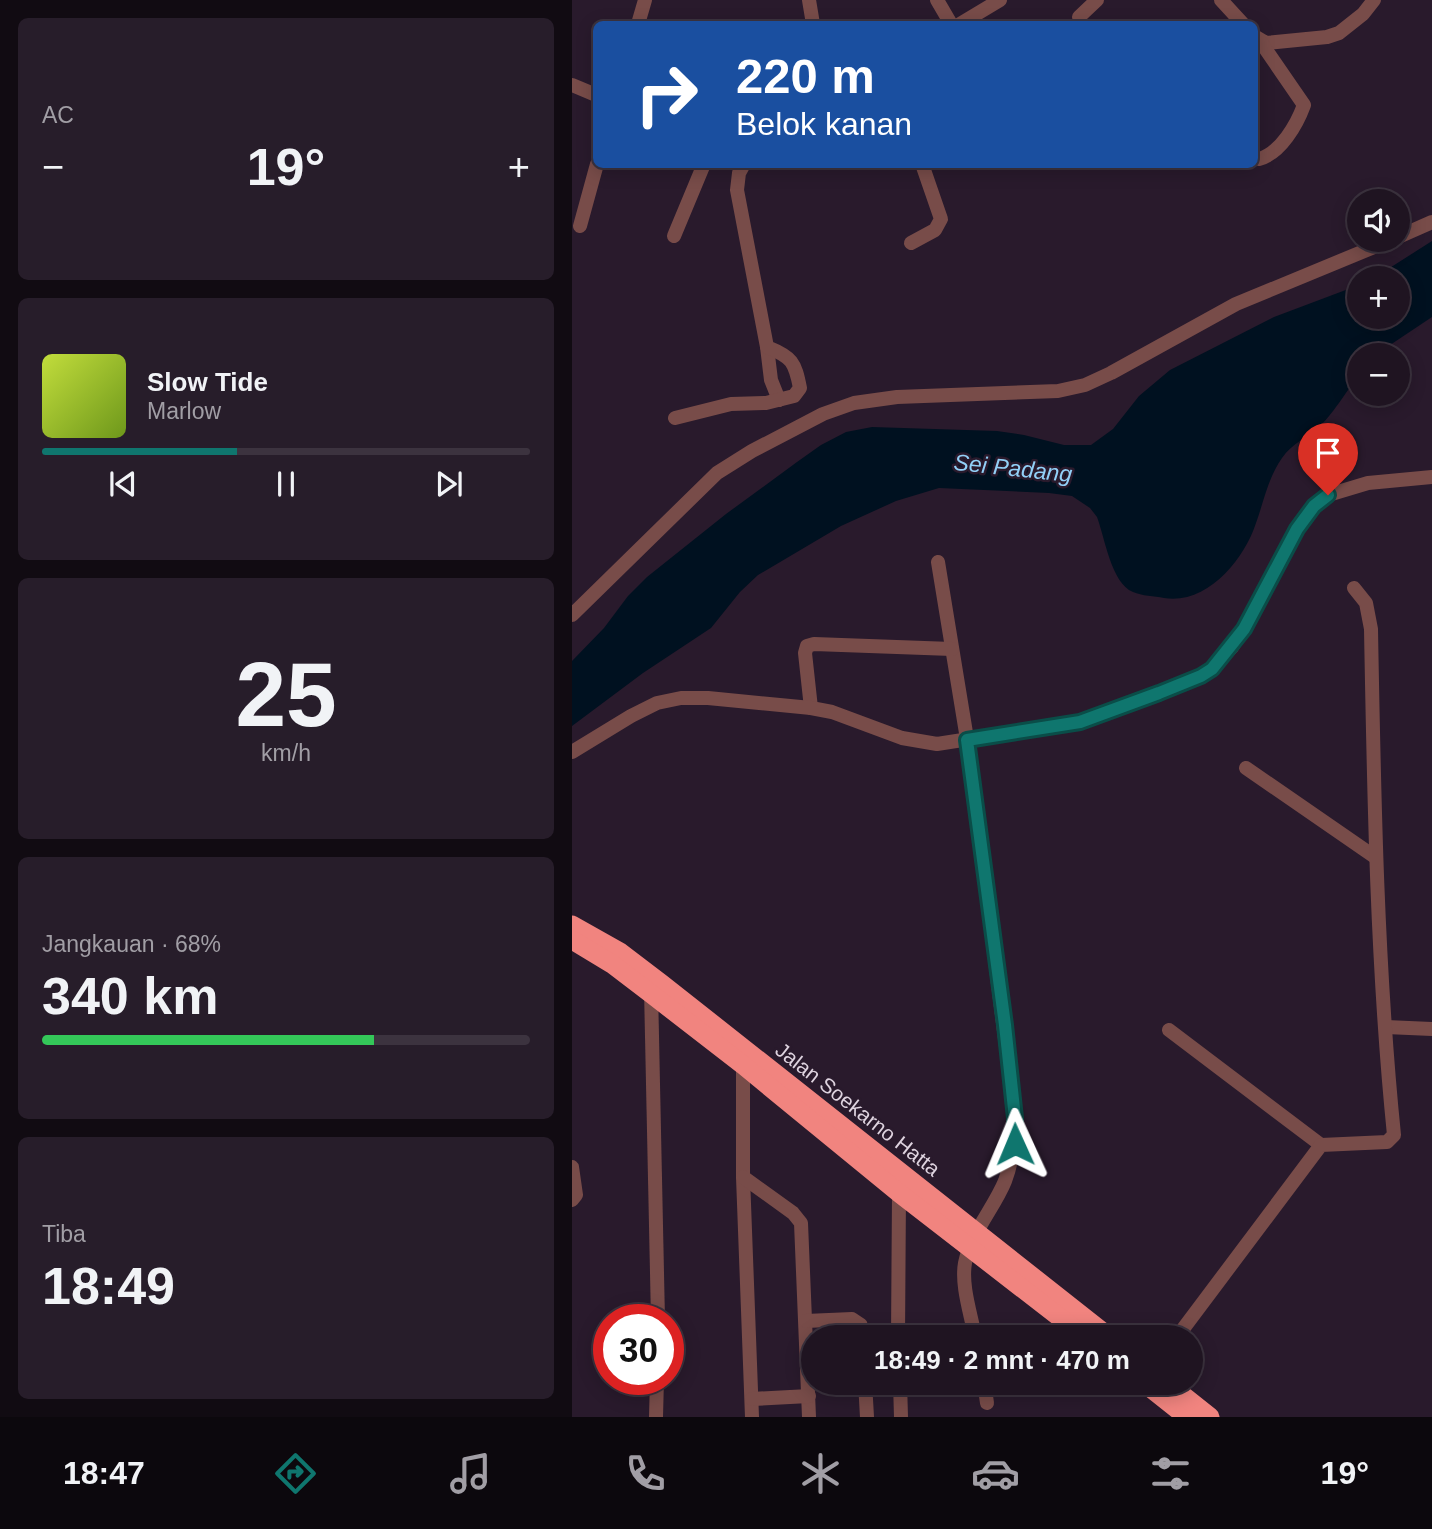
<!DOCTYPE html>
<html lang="id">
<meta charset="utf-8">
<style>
body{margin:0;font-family:Helvetica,sans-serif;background:#271d2a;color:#f1f3f6;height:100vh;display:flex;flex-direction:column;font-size:26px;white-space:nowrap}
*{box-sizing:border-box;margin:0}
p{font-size:23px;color:#a19ea5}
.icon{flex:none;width:38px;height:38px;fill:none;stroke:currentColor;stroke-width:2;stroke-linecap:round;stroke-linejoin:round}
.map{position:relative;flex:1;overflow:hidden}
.sheet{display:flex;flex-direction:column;gap:18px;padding:18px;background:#110b12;width:572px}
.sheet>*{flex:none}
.hud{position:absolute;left:21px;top:21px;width:665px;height:147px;border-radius:10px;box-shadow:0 4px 18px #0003,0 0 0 2px #3c333f;background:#1a4fa0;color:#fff;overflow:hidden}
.tools{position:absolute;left:775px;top:189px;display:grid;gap:14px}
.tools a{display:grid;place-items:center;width:63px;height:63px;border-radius:50%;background:#1f1421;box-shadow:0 4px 18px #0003,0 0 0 2px #3c333f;font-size:35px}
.speed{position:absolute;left:21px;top:1304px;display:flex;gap:14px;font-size:35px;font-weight:700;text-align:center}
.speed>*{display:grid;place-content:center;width:91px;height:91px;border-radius:50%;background:#1f1421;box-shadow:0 4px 18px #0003,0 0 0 2px #3c333f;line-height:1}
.speed .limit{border:10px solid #d22;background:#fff;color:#111}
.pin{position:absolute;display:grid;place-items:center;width:60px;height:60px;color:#fff;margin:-72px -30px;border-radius:50% 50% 50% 0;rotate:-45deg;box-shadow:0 0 7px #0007}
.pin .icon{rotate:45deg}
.me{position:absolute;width:77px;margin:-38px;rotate:359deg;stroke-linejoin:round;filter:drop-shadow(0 0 5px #0008)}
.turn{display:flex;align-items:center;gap:24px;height:147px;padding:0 28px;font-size:32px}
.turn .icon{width:91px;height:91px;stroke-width:2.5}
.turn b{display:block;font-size:49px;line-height:60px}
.big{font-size:52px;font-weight:800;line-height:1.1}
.sheet .card{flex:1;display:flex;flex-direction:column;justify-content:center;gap:10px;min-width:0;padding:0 24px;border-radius:10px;background:#271d2a}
.sheet .dial{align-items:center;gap:0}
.dial b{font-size:91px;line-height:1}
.song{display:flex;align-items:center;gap:21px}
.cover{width:84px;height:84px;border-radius:10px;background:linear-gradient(135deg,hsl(70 70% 55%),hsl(80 70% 35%))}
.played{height:7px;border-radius:4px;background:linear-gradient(90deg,#0f766e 40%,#3c333f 40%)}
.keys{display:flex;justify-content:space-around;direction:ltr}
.heat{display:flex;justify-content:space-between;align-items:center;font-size:38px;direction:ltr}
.charge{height:10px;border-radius:5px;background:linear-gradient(90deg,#34c759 68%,#3c333f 0)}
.trip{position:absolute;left:229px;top:1325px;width:402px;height:70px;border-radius:35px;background:#1f1421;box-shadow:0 4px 18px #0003,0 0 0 2px #3c333f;font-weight:800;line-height:70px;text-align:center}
.menu{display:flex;height:112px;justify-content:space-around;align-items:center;background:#0c080d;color:#a19ea5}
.menu .icon{width:49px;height:49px}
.menu .current{color:#0f766e}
.menu b{font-size:32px;color:#f1f3f6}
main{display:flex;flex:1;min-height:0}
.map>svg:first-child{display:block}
.water{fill:#001120}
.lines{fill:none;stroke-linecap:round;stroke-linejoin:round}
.minor{stroke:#784c49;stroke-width:14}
.highway{stroke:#f1847f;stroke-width:19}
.route-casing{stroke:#0a4d48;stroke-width:18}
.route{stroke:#0f766e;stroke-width:12}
.labels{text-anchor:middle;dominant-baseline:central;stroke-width:5;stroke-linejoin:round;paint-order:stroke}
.street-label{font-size:21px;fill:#ded3df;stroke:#291a2c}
.water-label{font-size:23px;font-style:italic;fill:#92d0f7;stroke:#291a2c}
</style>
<main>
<section class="sheet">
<div class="card"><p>AC</p>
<div class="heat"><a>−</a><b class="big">19°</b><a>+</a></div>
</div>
<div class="card">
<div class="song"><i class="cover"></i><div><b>Slow Tide</b><p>Marlow</p></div></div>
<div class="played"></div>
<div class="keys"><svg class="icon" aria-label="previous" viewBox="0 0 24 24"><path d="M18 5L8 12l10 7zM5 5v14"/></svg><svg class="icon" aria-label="pause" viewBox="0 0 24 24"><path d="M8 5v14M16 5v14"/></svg><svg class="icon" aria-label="next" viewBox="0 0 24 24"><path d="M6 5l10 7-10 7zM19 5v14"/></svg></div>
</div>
<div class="card dial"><b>25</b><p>km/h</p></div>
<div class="card"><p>Jangkauan · 68%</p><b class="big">340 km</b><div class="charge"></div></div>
<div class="card"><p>Tiba</p><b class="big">18:49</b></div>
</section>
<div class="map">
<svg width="860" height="1417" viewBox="0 0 860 1417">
<rect width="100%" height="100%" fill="#291a2c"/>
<!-- water -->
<path class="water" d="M860 241V317L803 355H788C788 360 789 367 787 371 784 380 758 417 750 424 737 437 720 443 710 458 696 478 692 501 684 523 672 560 635 605 592 598 582 596 570 596 561 592 539 583 533 538 525 517L518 508 500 496 477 493 367 488 324 501 269 526 186 575 168 592 139 628 71 673 0 726V661L32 628 56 596 75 577 154 514 225 462 249 445 274 432 300 427 425 431 452 435 492 445H519L541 429 567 396 598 370 702 317 787 285 788 317H826V278H802Z"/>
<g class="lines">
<!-- minor -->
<g class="minor">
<path d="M237 0 241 24"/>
<path d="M365 0 379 24"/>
<path d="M649 0 671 24"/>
<path d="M507 17 525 0"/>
<path d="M66 24 73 0"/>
<path d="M388 24 428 0"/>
<path d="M684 37 694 43 755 37 767 33 791 14 802 0"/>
<path d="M0 85 24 95"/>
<path d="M687 159C709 153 725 124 732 105L688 41"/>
<path d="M8 226 25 164"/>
<path d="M102 236 132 164"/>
<path d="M826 237 860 222"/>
<path d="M339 243 363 230 369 219 350 164"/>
<path d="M195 347 199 380 207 400"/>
<path d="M103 418 159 404 194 403 222 396 228 388C223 362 220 357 195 347L165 190 167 173 172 164"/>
<path d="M366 562 395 739 443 1118C443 1139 441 1160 433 1181 422 1208 399 1233 393 1263 389 1286 399 1314 403 1337"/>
<path d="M0 615 145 473 180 451 251 414 282 403 325 397 486 391 513 385 539 373 664 304 819 240"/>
<path d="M239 708 233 653 235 646 242 644 380 649"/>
<path d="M0 752 59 716 85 703 109 698H136L239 708 260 712 330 738 365 744 507 722 566 702 629 676 640 669 660 647 672 629 725 529 742 506 756 495 796 483 860 477"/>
<path d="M674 768 803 857"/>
<path d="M79 989 86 1320"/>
<path d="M814 1027 860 1029"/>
<path d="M597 1030 749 1145"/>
<path d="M171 1058V1177L180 1417"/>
<path d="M0 1167 4 1195 0 1200"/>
<path d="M171 1177 221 1213 229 1223 237 1417"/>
<path d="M234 1321 280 1319 289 1325 290 1337"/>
<path d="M326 1337 327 1193"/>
<path d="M605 1337 749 1145 815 1142 822 1135C805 967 802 798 799 629L794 603 782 588"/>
<path d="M293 1382 295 1417"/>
<path d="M328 1382 329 1417"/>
<path d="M412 1382 415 1403"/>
<path d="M180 1399 237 1396"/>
<path d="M84 1417 85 1379"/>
</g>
<!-- highway -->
<g class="highway">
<path d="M0 925 48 952 90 984 537 1337"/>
<path d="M0 940 40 964 78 993 171 1065 327 1193 513 1337"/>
<path d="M571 1382 615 1417"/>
<path d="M594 1382 638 1417"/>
</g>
</g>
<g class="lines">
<!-- route casing -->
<g class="route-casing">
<path id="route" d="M443 1144V1118L433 1025 395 740 508 722 587 693 629 676 640 669 672 629 725 529 742 506 756 495"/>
</g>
<!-- route -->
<use href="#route" class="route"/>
</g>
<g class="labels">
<!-- street labels -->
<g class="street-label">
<text transform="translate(286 1109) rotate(38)">Jalan Soekarno Hatta</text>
</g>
<!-- water labels -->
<g class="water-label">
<text transform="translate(441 468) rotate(6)">Sei Padang</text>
</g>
</g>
</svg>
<div class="tools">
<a><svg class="icon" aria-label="sound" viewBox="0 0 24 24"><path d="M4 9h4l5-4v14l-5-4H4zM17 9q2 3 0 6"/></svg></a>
<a>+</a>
<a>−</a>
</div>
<div class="speed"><div class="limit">30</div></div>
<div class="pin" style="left:756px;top:495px;background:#d93025"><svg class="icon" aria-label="arrive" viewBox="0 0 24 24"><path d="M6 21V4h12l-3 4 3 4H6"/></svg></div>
<svg class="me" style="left:443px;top:1144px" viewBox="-20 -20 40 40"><path d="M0-17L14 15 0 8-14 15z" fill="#0f766e" stroke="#fff" stroke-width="4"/></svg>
<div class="trip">18:49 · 2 mnt · 470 m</div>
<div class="hud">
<div class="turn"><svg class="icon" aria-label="right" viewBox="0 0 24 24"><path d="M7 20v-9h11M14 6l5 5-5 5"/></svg><div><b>220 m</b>Belok kanan</div></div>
</div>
</div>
</main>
<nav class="menu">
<b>18:47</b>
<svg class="icon current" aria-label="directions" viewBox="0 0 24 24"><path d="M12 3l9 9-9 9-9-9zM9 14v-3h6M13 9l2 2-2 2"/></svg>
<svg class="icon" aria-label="music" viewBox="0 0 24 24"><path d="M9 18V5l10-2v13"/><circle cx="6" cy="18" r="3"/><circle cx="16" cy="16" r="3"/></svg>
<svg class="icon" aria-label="phone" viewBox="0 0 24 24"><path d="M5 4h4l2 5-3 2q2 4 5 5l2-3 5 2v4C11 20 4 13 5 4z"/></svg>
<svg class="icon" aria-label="climate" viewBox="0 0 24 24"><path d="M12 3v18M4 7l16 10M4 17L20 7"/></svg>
<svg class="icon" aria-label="car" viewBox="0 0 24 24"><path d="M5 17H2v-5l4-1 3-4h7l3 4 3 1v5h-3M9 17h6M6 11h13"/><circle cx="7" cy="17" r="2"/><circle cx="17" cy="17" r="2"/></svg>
<svg class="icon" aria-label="filters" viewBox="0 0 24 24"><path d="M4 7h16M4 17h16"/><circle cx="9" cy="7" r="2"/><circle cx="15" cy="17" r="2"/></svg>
<b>19°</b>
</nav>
